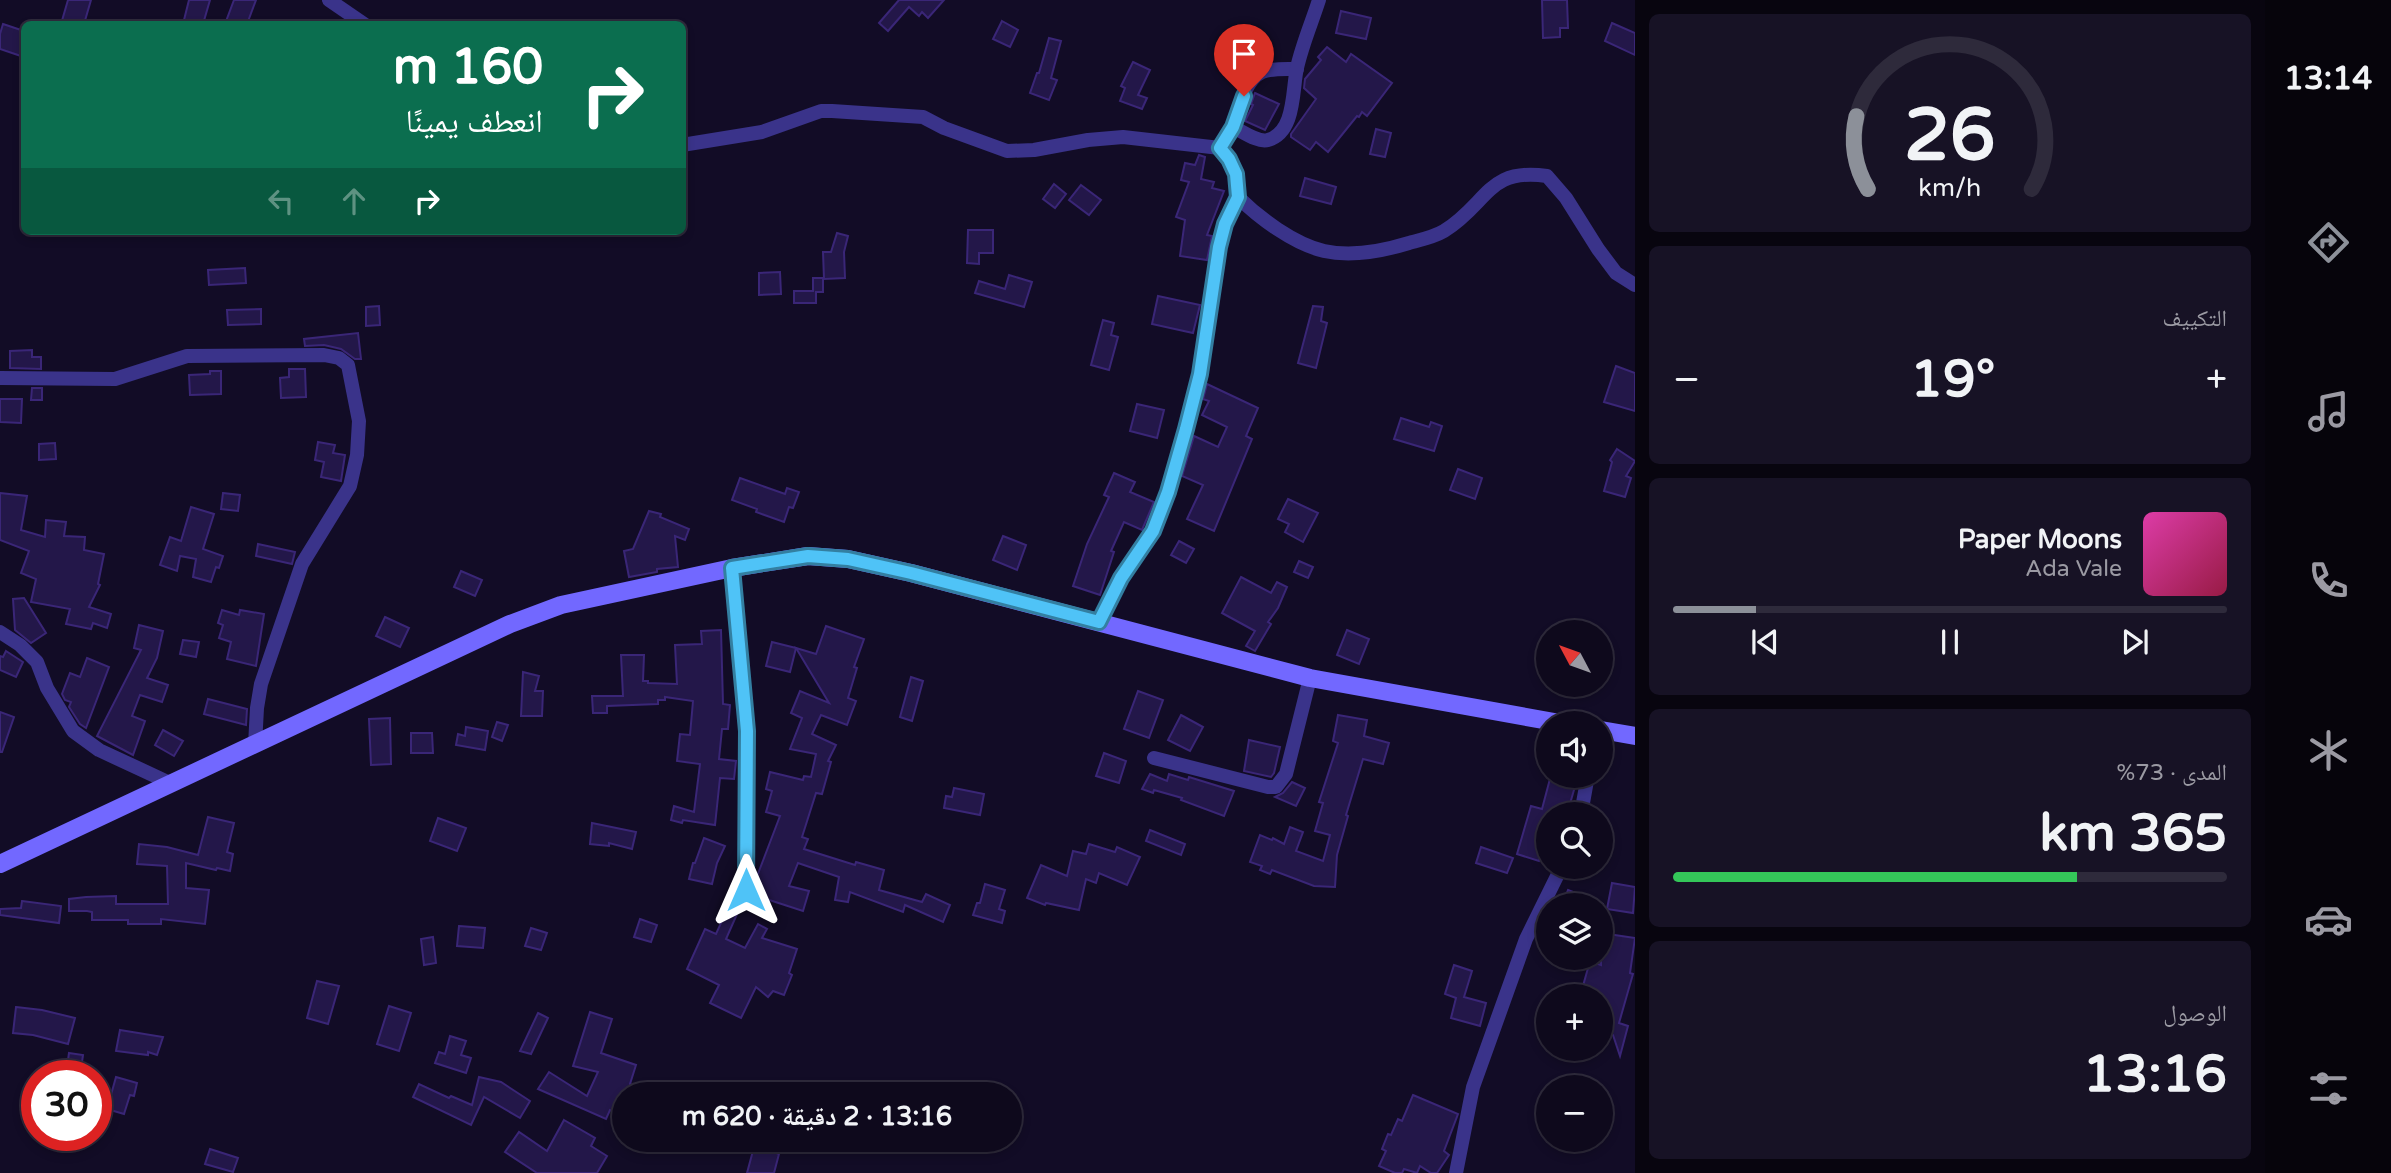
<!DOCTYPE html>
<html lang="ar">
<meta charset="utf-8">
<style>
body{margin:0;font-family:"Varela Round","Noto Naskh Arabic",sans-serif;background:#171225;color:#f1f3f6;direction:rtl;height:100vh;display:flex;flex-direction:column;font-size:26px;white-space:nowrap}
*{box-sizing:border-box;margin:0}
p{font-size:23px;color:#9b9aa3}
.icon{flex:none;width:38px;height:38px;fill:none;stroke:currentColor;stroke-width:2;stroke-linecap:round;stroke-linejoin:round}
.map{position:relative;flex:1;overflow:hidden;direction:ltr}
.sheet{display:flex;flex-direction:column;gap:14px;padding:14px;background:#08050f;width:630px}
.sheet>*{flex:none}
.top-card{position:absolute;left:21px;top:21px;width:665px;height:214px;border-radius:10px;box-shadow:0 4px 10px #0003,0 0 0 2px #2e2a3b;direction:rtl;background:#0b6e4f;color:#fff;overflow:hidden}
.needle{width:46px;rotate:311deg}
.buttons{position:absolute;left:1536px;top:620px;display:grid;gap:14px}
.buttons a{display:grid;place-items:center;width:77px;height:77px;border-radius:50%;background:#0e091c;box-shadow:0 4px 10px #0003,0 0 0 2px #2e2a3b;font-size:35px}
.speed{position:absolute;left:21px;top:1060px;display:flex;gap:14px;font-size:35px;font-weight:700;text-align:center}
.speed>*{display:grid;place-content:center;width:91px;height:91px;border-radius:50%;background:#0e091c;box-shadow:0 4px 10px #0003,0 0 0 2px #2e2a3b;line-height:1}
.speed .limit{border:10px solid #d22;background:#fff;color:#111}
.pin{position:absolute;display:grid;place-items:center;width:60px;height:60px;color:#fff;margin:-72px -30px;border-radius:50% 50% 50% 0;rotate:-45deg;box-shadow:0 0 7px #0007}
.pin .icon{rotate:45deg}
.me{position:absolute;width:77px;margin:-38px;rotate:0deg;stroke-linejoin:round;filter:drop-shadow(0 0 5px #0008)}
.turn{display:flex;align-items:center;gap:24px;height:147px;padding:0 28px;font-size:32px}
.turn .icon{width:91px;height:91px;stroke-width:2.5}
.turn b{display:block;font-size:49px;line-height:60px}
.lanes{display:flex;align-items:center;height:66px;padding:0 28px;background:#0003;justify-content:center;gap:35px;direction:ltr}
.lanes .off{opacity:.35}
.big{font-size:52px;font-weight:700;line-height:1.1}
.sheet .card{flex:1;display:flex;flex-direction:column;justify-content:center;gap:10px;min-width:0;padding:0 24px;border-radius:10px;background:#171225}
.sheet .dial{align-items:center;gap:0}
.dial svg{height:182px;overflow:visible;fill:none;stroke:#2e2a3b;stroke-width:7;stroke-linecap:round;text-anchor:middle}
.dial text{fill:#f1f3f6;stroke:none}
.song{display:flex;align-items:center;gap:21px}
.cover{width:84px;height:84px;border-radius:10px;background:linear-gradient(135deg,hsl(320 70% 55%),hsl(340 70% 35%))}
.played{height:7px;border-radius:4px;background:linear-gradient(90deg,#8c9099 15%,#2e2a3b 15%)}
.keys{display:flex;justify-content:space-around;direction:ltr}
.heat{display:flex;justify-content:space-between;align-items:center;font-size:38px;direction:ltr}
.charge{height:10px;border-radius:5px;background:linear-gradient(90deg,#34c759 73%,#2e2a3b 0)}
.trip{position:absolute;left:612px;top:1082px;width:410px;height:70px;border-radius:35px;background:#0e091c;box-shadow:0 4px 10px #0003,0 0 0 2px #2e2a3b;font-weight:700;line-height:70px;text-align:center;direction:rtl}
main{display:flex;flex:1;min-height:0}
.dock{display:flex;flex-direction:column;width:126px;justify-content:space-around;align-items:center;background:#06040b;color:#9b9aa3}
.dock .icon{width:49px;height:49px}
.dock .current{color:#8c9099}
.dock b{font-size:32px;color:#f1f3f6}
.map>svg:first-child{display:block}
.building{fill:#231749;stroke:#3a2677;stroke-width:2}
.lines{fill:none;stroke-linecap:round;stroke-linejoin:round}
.street{stroke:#3a338a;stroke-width:14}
.secondary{stroke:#7268ff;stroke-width:18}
.route-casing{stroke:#337fa1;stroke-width:18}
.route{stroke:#4fc3f7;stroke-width:12}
</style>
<main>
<nav class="dock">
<b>13:14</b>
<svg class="icon current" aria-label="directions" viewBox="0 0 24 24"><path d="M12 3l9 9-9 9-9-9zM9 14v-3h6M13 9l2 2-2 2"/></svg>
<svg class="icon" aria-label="music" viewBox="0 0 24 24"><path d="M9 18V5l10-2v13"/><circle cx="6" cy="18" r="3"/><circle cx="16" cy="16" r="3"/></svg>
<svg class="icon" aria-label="phone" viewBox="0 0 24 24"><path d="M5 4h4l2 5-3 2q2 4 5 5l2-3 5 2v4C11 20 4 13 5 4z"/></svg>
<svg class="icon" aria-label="climate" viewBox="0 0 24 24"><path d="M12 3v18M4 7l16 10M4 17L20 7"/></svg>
<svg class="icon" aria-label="car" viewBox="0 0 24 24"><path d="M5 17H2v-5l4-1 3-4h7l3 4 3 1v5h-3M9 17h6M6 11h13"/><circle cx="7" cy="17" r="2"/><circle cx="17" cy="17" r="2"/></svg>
<svg class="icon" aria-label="filters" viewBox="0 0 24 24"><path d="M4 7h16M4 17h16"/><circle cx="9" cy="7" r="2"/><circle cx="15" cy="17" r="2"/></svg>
</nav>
<section class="sheet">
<div class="card dial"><svg viewBox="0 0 100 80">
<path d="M14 69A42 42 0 1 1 86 69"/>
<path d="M14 69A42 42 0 0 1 9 37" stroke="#8c9099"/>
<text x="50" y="56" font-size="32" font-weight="700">26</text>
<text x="50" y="72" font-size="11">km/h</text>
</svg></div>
<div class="card"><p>التكييف</p>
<div class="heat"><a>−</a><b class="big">19°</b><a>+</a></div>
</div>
<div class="card">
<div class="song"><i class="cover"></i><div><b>Paper Moons</b><p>Ada Vale</p></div></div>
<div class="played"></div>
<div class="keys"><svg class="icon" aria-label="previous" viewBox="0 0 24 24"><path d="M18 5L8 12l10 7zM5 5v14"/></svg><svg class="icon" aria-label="pause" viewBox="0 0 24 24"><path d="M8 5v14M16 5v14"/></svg><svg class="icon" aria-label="next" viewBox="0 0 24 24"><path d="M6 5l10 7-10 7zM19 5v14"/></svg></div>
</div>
<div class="card"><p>المدى · 73%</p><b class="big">365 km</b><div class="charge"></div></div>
<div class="card"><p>الوصول</p><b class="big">13:16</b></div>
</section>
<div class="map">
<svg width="1635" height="1173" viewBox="0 0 1635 1173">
<rect width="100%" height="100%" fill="#120c26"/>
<!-- building -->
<g class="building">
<path d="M68 0H91L84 24H61Z"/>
<path d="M189 0H210L203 24 184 20Z"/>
<path d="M234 0H256L247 24H225Z"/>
<path d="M899 0H944L928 18 922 12 919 16 909 7 888 31 879 23Z"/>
<path d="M1542 0H1567L1568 28H1560V37L1543 38Z"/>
<path d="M1341 11 1371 18 1366 39 1336 33Z"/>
<path d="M1002 21 1018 30 1010 47 993 39Z"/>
<path d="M1612 23 1635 33V55L1605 41Z"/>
<path d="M3 24 24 31V57L0 49V34Z"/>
<path d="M1049 38 1061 41 1051 78 1057 80 1049 100 1030 93 1037 73H1039Z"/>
<path d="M1327 47 1346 62 1351 54 1392 83 1367 116 1362 112 1359 117 1357 116 1328 152 1316 142 1310 150 1291 137V134L1316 99 1304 88 1305 79 1321 60 1318 57Z"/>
<path d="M1133 62 1150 70 1138 95 1147 98 1142 109 1120 101 1125 88 1121 86Z"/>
<path d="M1255 93 1279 104 1265 130 1245 121 1253 105 1251 104Z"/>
<path d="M1376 129 1391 133 1385 157 1370 154Z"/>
<path d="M1199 155 1205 157 1201 179 1214 182 1212 188 1224 191 1207 235 1212 236 1207 260 1180 256 1185 220 1176 217 1189 182 1181 180 1185 163 1195 165Z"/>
<path d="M1305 178 1336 187 1331 204 1300 196Z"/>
<path d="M1054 184 1066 194 1055 208 1043 199Z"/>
<path d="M1081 185 1101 200 1089 215 1069 200Z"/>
<path d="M968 230H993V253H979V264L967 263Z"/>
<path d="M837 233 848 236 844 252 845 278 824 279 823 252H831Z"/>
<path d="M245 268 246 283 209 285 208 270Z"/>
<path d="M780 272 781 294 759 295V273Z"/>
<path d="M1009 275 1032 282 1024 307 975 293 979 281 1005 289Z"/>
<path d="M813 278H823V292H816V303H794V291H813Z"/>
<path d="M1158 296 1200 305 1193 333 1152 324Z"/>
<path d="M379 306 380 325 366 326V307Z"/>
<path d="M1313 306 1323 307 1321 321 1327 323 1316 368 1298 363Z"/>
<path d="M261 309V324L228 325 227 310Z"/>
<path d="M1103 320 1114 323 1111 335 1118 337 1109 370 1091 365Z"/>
<path d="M358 333 361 359H355L341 349 324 345 305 346 304 339Z"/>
<path d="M32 350V357H41V369L10 368V351Z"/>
<path d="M1616 366 1635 373V411L1604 402Z"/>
<path d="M289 369H305L306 397 281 398 280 378 289 377Z"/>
<path d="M210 371H221V394L190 395 189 375 210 374Z"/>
<path d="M1207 384 1258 408 1246 436 1252 439 1214 531 1187 519 1203 485 1182 476 1194 436 1218 447 1227 427 1202 415 1209 401 1203 399Z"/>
<path d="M32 388H42V400H31Z"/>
<path d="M0 399H22L21 423 0 422Z"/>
<path d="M1137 404 1164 410 1157 438 1130 431Z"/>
<path d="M1401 418 1429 427 1431 422 1442 426 1434 451 1394 439Z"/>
<path d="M318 442 335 445 333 453 345 455 341 481 321 477 324 462 315 460Z"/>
<path d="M55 443 56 459 39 460V444Z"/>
<path d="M1617 449 1635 461 1626 476 1631 478 1625 497 1604 491 1612 462 1610 460Z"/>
<path d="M1458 469 1482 478 1475 499 1450 490Z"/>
<path d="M1114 473 1135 482 1130 492 1154 502 1142 530 1124 522 1111 551 1114 552 1100 595 1073 586 1087 544 1109 497 1104 495Z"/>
<path d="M740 478 785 494 787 488 799 492 793 508 789 507 784 522 756 512 757 509 732 500Z"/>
<path d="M0 493 27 496 21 530 45 537 46 520 66 522 64 536 85 537 84 550 104 554 98 584 100 585 89 607 111 614 107 628 93 623 91 629 66 624 70 609 31 602 36 579 21 573 29 551 0 540Z"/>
<path d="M223 493 240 495 238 511 221 509Z"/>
<path d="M1288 499 1318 513 1303 542 1285 532 1289 524 1278 519Z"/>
<path d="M191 507 214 514 203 549 223 556 219 568 216 567 211 582 193 577 196 559 180 556 177 571 160 565 170 537 181 541Z"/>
<path d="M649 511 661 514 660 517 689 529 685 540 675 536 678 567 657 569V572L629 577 624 551 633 549Z"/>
<path d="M1003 536 1026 545 1017 570 993 560Z"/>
<path d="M1179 541 1194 549 1186 563 1171 555Z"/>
<path d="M258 544 295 552 292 564 256 556Z"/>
<path d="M1299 561 1313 567 1308 578 1294 572Z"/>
<path d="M461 571 482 580 475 596 454 587Z"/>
<path d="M1241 577 1271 593 1277 582 1287 587 1278 608 1268 622 1271 624 1255 651 1246 646 1255 631 1222 613Z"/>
<path d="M24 598 46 633 31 643 15 630 13 599Z"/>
<path d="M222 610 239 615 240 610 264 614 256 666 227 659 231 642 219 638 223 625 218 623Z"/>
<path d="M385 617 409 628 400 647 376 636Z"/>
<path d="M139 625 163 631 157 658 147 678 168 685 162 702 140 695 132 716 145 721 133 755 97 736 141 650 134 648Z"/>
<path d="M826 626 864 639 854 667 857 668 848 698 856 701 847 725 821 715 812 734 836 745 828 761 831 762 822 794 816 793 802 837 808 839 804 849 855 865 856 862 884 870 879 890 922 902 926 894 950 905 943 922 905 905 903 912 850 892 848 902 835 900 839 877 798 863 789 886 809 891 803 911 754 895 756 879 780 816 766 812 772 791 766 789 770 772 803 780 804 776 811 777 816 754 790 749 802 718 791 713 800 691 829 703 796 648 816 654Z"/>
<path d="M721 630 723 704 730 705 728 729H722L719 759 736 761 734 779 720 778 715 825 683 820 682 823 671 820 674 806 694 812 700 764 677 761 680 734 690 735 693 701 665 697V700H658V704L607 706V713H593L592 696H623L621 655H644L643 681H648V683L677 684 675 645 702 644 701 631Z"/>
<path d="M1347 630 1369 639 1359 664 1337 655Z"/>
<path d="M183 640 199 642 196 657 180 654Z"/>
<path d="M772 642 796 648 790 672 766 666Z"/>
<path d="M6 651 23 662 16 677 0 670V656L3 657Z"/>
<path d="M87 658 109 667 86 728 80 724 69 707 71 702 65 700 62 694 70 673 80 677Z"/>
<path d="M523 672 539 676 535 691H543L542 716H521Z"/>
<path d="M911 677 923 681 912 721 900 717Z"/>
<path d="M1138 691 1163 700 1149 738 1124 729Z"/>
<path d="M208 699 247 709 246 725 204 714Z"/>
<path d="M0 712 14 717 2 752H0Z"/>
<path d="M1181 715 1203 727 1190 751 1168 740Z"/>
<path d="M1338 715 1367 720 1364 736 1389 743 1383 764 1363 759 1346 815 1348 816 1337 855 1335 887 1314 886 1272 870 1270 874 1260 870 1262 866 1250 862 1260 835 1272 840 1273 838 1284 844 1290 827 1303 832 1296 851 1323 861 1330 835 1315 831 1323 803 1319 802 1338 743 1333 741Z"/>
<path d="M390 718 391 764 371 765 369 719Z"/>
<path d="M497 722 508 725 502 741 492 737Z"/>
<path d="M466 727 488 731 485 750 456 745 458 734 465 736Z"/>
<path d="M163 730 183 741 174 756 155 745Z"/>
<path d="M411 733H432L433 753H411Z"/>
<path d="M1249 740 1280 747 1274 773 1271 777 1244 771Z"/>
<path d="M1104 753 1126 761 1119 783 1096 776Z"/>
<path d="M1150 774 1167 781 1169 774 1188 780 1189 777 1234 791 1224 816 1181 800 1182 798 1154 790 1153 793 1142 789Z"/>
<path d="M1551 775H1575L1572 782 1576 783 1567 814H1549V856L1541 854 1539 861 1517 854 1531 806 1542 809Z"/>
<path d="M1292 782 1305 788 1296 806 1275 797 1283 793Z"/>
<path d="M954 788 984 794 980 815 944 808 946 796 952 797Z"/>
<path d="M208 817 234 823 227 852 233 854 230 871 217 868 216 870 186 863V888L209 890 205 924 161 919V924H128V920H92V912L87 911H69V899L86 897 116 896V904H168L167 866 137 864 139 844 167 847 198 855Z"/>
<path d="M438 818 466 828 457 851 430 841Z"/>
<path d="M592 823 636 832 632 849 609 843V846L590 844Z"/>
<path d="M1150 830 1185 844 1181 855 1146 841Z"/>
<path d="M704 838 725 846 717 863 712 884 689 879 693 863H695Z"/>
<path d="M1089 844 1115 852 1117 847 1140 857 1127 885 1099 873 1096 883 1086 879 1079 910 1046 903 1045 905 1027 898 1041 865 1067 876 1073 851 1086 854Z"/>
<path d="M1481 847 1513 858 1507 873 1476 863Z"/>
<path d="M1612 883 1635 887 1633 913 1607 909Z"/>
<path d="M985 884 1005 890 999 909 1005 911 1002 923 973 915 977 903H980Z"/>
<path d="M1568 890 1603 904V905H1572L1564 901Z"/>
<path d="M22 901 61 906 59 923 0 915V909L21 908Z"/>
<path d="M731 901 741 905 726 939 745 948 758 924 767 929 762 938 797 949 789 973 792 975 784 995 773 991 768 997 756 987 741 1018 710 1003 719 985 687 969 705 929 716 934Z"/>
<path d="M640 919 657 925 651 942 634 937Z"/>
<path d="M459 926 485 928 483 948 457 946Z"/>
<path d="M531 928 547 933 541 950 525 946Z"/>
<path d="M1601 933 1635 938 1630 973 1633 974 1619 1023 1628 1026 1620 1056 1613 1035 1601 1032V996L1581 993 1590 961 1601 965Z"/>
<path d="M433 937 436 963 424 965 421 939Z"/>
<path d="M1454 965 1472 971 1464 997 1486 1003 1480 1026 1451 1018 1456 998 1445 994Z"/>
<path d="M317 981 339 986 328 1024 307 1018Z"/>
<path d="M389 1006 411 1013 399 1051 377 1044Z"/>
<path d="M16 1007 42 1010 75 1018 68 1044 33 1035 13 1033Z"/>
<path d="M590 1012 612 1019 601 1053 636 1065 630 1084 652 1094H625V1117L610 1110 606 1119 538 1089 549 1072 587 1096 598 1072 573 1066Z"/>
<path d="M538 1013 548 1018 531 1054 520 1051Z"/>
<path d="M120 1030 163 1037 157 1055 148 1052V1055L116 1051Z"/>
<path d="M450 1036 466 1041 461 1055 471 1058 466 1073 435 1063 439 1052 445 1054Z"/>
<path d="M69 1053 83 1055 81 1069 67 1067Z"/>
<path d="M116 1077 137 1083 134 1096 130 1095 124 1114 107 1109Z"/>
<path d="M479 1077 501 1082 530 1101 520 1118 484 1097 471 1125 413 1097 419 1084 449 1098 451 1096 472 1105Z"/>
<path d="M1413 1095 1458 1114 1444 1151 1449 1155 1437 1173H1431L1420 1166 1417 1173 1404 1169 1402 1173H1395L1379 1166 1386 1151 1382 1149 1388 1134 1391 1135 1398 1119 1402 1121Z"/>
<path d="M564 1120 595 1138 591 1146 607 1156 597 1173H537L505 1152 519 1132 547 1151Z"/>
<path d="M763 1139H782L776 1153 779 1154 774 1173H747L754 1147 759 1148Z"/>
<path d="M210 1149 238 1158 233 1172 205 1164Z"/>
</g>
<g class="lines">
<!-- street -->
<g class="street">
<path d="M329 0 364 24"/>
<path d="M1233 127C1239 110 1244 80 1262 72 1272 68 1286 69 1297 69"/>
<path d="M682 145 762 132 821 111H832L923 117 944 128 1007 151 1034 150 1088 140 1123 137 1220 148 1229 159 1236 174 1238 197C1259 218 1294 244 1324 251 1351 257 1383 251 1409 243 1420 240 1434 237 1444 231 1488 204 1487 167 1547 176L1566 198 1598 249 1616 273 1635 285"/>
<path d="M1220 148 1233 127C1242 131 1258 143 1268 140 1296 132 1292 89 1297 68 1302 45 1312 22 1319 0"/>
<path d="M0 378 115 379 187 356 324 355 339 358 348 365 359 421 357 455 350 486 302 564 261 684 257 708 255 745"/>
<path d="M732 568 747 731 746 890"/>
<path d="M1099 622 1121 578 1153 531 1168 492 1200 374 1219 247 1225 224 1238 197"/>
<path d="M0 632 20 645 37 662 47 688 73 731 99 750 172 784"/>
<path d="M1154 758 1268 787H1276L1286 774 1310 678"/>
<path d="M1581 814 1588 775"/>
<path d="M1456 1173 1473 1087 1526 939 1562 866"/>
</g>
<!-- secondary -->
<g class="secondary">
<path d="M1601 730 1635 736"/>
<path d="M0 864 510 624 561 605 732 568 808 556 848 559 911 573 1310 678 1560 723"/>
</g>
</g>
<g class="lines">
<!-- route casing -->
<g class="route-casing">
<path id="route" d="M746 890 747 731 732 568 808 556 848 559 911 573 1099 622 1121 578 1153 531 1168 492 1186 429 1200 374 1219 247 1225 224 1238 197 1236 174 1229 159 1220 148 1233 127 1244 96"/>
</g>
<!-- route -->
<use href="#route" class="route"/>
</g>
</svg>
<div class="buttons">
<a><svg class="needle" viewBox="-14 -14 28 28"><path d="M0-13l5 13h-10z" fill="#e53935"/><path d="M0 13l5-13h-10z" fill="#9b9aa3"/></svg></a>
<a><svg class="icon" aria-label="sound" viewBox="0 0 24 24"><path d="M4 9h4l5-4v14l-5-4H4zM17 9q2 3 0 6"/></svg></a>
<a><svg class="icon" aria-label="search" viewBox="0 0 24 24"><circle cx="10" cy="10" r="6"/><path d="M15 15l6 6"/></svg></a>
<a><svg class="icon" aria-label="layers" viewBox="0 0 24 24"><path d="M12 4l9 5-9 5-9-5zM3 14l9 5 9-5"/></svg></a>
<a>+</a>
<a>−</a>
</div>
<div class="speed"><div class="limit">30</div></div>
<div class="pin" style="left:1244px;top:96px;background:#d93025"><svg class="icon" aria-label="arrive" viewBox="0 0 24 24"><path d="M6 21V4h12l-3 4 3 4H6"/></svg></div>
<svg class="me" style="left:746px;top:890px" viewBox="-20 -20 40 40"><path d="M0-17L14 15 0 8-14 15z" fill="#4fc3f7" stroke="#fff" stroke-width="4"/></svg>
<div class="trip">13:16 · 2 دقيقة · 620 m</div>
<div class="top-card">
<div class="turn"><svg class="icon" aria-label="right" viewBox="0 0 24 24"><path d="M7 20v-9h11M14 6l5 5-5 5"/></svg><div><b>160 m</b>انعطف يمينًا</div></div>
<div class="lanes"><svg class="icon off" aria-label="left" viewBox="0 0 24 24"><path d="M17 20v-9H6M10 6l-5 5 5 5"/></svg><svg class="icon off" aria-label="ahead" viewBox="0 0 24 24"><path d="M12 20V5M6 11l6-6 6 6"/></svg><svg class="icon" aria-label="right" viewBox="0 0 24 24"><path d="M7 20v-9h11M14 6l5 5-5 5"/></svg></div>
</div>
</div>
</main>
